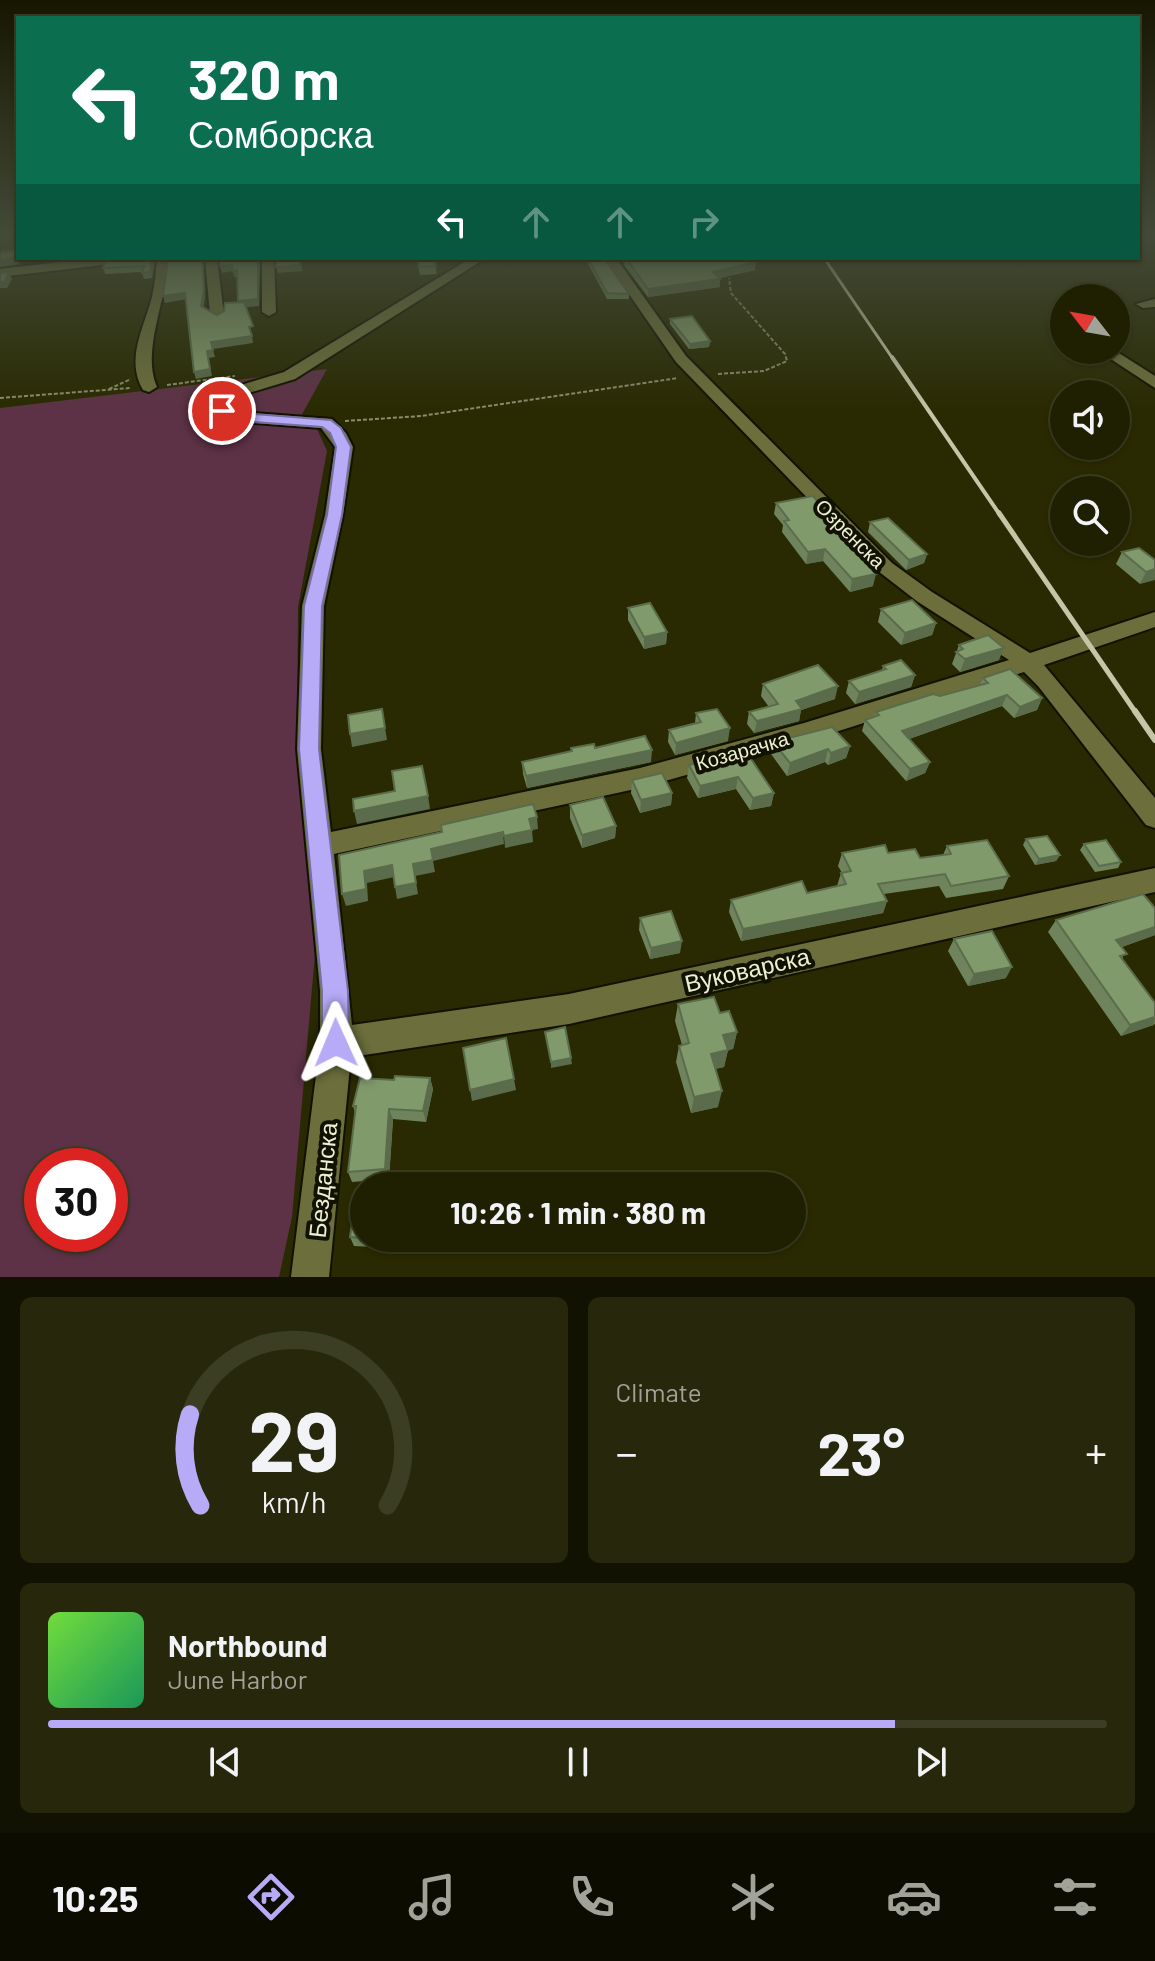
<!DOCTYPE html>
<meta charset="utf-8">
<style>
body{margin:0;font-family:Barlow,sans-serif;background:#27280b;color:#f1f3f6;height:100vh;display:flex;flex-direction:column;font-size:30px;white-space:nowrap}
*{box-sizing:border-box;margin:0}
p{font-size:26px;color:#a1a399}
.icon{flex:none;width:44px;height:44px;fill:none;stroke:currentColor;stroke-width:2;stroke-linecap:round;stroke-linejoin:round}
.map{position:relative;height:1277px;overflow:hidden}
.details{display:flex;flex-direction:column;gap:20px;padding:20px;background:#111201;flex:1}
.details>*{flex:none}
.banner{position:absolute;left:16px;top:16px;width:1124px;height:244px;border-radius:0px;box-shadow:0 2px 6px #0004,0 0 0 2px #3c3e23;background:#0b6e4f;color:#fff;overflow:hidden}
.needle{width:52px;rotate:301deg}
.buttons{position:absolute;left:1050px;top:284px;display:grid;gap:16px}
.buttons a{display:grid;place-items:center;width:80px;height:80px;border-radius:50%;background:#1f2001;box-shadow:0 2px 6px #0004,0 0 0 2px #3c3e23;font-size:40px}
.speed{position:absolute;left:24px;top:1148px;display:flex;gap:16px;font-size:40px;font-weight:700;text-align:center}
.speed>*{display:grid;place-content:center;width:104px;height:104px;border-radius:50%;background:#1f2001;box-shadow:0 2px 6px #0004,0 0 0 2px #3c3e23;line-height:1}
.speed .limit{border:12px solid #d22;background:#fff;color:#111}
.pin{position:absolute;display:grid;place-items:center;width:68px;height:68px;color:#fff;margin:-34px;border:4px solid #fff;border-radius:50%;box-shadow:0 2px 8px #0007}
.me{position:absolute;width:88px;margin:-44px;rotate:359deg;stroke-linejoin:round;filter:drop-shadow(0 0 6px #0008)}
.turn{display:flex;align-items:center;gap:28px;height:168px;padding:0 40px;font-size:36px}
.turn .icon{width:104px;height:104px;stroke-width:2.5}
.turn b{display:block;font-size:56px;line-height:68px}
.lanes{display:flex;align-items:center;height:76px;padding:0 40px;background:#0003;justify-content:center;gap:40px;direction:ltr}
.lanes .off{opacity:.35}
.big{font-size:60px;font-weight:700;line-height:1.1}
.details .card{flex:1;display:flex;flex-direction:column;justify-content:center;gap:12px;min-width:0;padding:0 28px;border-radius:12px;background:#27280b}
.details .dial{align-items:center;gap:0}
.dial svg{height:208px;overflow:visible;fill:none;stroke:#3c3e23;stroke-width:7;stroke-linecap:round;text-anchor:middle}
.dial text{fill:#f1f3f6;stroke:none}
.song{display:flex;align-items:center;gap:24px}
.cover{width:96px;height:96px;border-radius:12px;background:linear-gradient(135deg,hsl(100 70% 55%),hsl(150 70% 35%))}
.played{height:8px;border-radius:4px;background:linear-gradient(90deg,#b7abf7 80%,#3c3e23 80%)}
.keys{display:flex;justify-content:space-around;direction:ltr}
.heat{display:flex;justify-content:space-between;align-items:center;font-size:44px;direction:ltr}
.details .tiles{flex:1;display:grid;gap:20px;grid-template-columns:1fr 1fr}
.card:last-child{grid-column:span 2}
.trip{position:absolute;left:350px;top:1172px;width:456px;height:80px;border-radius:40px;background:#1f2001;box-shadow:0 2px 6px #0004,0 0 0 2px #3c3e23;font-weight:700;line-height:80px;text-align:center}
.tabs{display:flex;height:128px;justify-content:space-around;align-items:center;background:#0c0d00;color:#a1a399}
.tabs .icon{width:56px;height:56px}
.tabs .on{color:#b7abf7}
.tabs b{font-size:36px;color:#f1f3f6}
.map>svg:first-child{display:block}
.green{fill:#5d3246;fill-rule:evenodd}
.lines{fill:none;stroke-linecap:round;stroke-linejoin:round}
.minor-casing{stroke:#121200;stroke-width:4}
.path{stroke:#8c8d6b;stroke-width:2;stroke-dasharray:4 2;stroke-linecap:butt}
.minor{fill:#6c6f3b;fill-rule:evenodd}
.rail-far3{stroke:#c5c6a8;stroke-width:3}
.rail-far2{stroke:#c5c6a8;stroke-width:4}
.rail-far1{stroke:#c5c6a8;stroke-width:5}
.rail{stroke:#c5c6a8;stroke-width:6}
.wall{fill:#6f845c}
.shaded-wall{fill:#5a6c4b}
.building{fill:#819a6b;stroke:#5a6c4b;stroke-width:2}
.route{fill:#b7abf7;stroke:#776fa1;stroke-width:2}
.labels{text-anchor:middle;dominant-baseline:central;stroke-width:8;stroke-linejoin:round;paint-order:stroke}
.street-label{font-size:20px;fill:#edefd3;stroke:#111201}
.near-street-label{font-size:24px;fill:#edefd3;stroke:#111201}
</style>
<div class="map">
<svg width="1155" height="1277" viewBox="0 0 1155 1277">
<rect width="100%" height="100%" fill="#292a01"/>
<!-- green -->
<path class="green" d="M327 369 295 427 317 429 327 451 298 607 297 751 315 954 292 1217 279 1277H0V408ZM42 1166H110V1234H42Z"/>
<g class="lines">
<!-- minor casing -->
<g class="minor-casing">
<g id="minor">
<path d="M95 258H133L127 262 0 277V269Z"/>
<path d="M157 258H169C167 299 141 351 157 387L149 392 143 390C125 359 144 328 152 297 155 284 156 271 157 258Z"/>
<path d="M205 258H217L224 315 217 319 210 315Z"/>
<path d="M262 258H274L276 312 269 316 262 312Z"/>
<path d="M471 258H486L295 379 242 395 229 406 231 410 239 412 332 419 346 433 353 447 343 515 324 606 321 749 331 832 640 768 804 723 1009 660 918 602 878 571 676 362 604 258H616L686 356 892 563 932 592 1030 653 1155 612V627L1044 665 1155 798V828L1146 825 1038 686 1024 672 804 742 640 788 334 854 352 1025 569 994 1155 868V892L569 1024 351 1057 329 1277H291L320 1043V991L297 749 302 606 325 515 335 447 321 428 239 422 219 417 213 406 231 388 284 372Z"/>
<path d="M1155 299V307L1143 308 1136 304Z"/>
<path d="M1064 311V325L1057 321V315Z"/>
<path d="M1097 350H1114L1155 376V388Z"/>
</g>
</g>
<!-- path -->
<g class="path">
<path d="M1116 306 1128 304"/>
<path d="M718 374 764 371 787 361 785 354 731 293 729 278"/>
<path d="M167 385 235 376"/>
<path d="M109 389 131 379"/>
<path d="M0 398 131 388"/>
<path d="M345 421 421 416 678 378"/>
</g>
<!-- minor -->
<use href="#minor" class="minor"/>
<!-- rail-far3 -->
<path class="rail-far3" d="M824 258 893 359"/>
<!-- rail-far2 -->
<path class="rail-far2" d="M892 357 1000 515"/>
<!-- rail-far1 -->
<path class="rail-far1" d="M999 513 1136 713"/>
<!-- rail -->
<path class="rail" d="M1135 711 1155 740"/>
</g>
<!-- wall -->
<g class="wall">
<path d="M155 258 152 278 144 279 142 272 105 274 103 268 125 259Z"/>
<path d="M416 258H434L437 274 420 275Z"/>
<path d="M585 258H604L629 294V299H607Z"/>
<path d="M625 258H748L755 270 720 278V287L648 297 624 265Z"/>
<path d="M670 319 710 341 709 347 689 349 670 324Z"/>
<path d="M776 503 852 547 873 586 850 592 823 561 806 564 782 532 783 525 774 514Z"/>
<path d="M870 522 927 554 924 563 906 570 868 532Z"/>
<path d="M1122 552 1155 560 1140 584 1116 564Z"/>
<path d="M628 608 667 632 666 644 644 649 628 620Z"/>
<path d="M881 609 936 623 932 635 901 645 878 622Z"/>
<path d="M959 645 999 660 960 672 952 664Z"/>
<path d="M883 666 915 675 911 687 855 704 846 693 849 681 882 670Z"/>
<path d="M983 678 1042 698 1037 710 1014 718 1002 706 909 739 930 762 925 773 906 781 862 731 865 720 874 717 876 712 940 696 980 685Z"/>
<path d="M763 684 835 699 801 710 799 721 754 733 747 724 749 712 769 707 761 696Z"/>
<path d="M696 713 728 741 675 755 668 742 669 730 695 723Z"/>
<path d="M773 742 850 746 846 758 828 765 825 762 787 776 771 754Z"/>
<path d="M571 748H595L651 762 527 788 523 774 522 762 571 752Z"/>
<path d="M745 750 774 793 771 806 750 810 736 789 698 798 687 778 689 765Z"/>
<path d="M632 780 672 793 671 805 640 813 631 793Z"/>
<path d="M570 805 616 826 615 838 582 848 570 818Z"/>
<path d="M1026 839 1060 855 1056 861 1035 865 1023 845Z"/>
<path d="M1084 844 1121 862 1118 868 1095 872 1080 850Z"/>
<path d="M947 846 1009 876 1003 889 946 898 939 886 884 894 887 901 883 913 741 941 729 912 731 900 807 893 837 886 841 873H842L838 866 842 853H888L920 858 943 855Z"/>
<path d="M1155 908V935L1122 947 1123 960 1155 1003V1024L1121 1036 1048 932 1056 920Z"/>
<path d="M640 918 680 953 650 959 639 930Z"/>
<path d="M954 939 1006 978 968 986 948 951Z"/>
<path d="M678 1004 720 1013 737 1032 733 1049 728 1050 724 1067 715 1069 718 1107 691 1113 676 1062 679 1046 682 1045 675 1021Z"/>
<path d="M430 1078 433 1089 426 1122 393 1119 389 1179 352 1182 348 1172 355 1113 353 1106 394 1080Z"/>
<path d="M350 1237 364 1238H411L409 1249 354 1246Z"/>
</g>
<!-- shaded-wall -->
<g class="shaded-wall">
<path d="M18 254V258H21L19 264 0 267V260Z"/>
<path d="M152 258H155L152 278 150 272Z"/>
<path d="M202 258H203L205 297 203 312 201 306Z"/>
<path d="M258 258H260L259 306 240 308Z"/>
<path d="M301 258 302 271 278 273 276 267Z"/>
<path d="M756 262 755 270 712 280 713 272Z"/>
<path d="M232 265 237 270 239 276 234 277 233 271 222 273 220 266Z"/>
<path d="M9 272 12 279 7 288H0V282Z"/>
<path d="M720 279V287L648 297V289Z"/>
<path d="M185 293 187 299 165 303 163 296Z"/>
<path d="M252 336 253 343 213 349 211 342Z"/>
<path d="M710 341 709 347 689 349 690 344Z"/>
<path d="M213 350 215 357 208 358 212 376 196 379 194 372 207 351Z"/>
<path d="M825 549 823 561 806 564 808 552Z"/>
<path d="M927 554 924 563 906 570 909 560Z"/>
<path d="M1155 569V580L1140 584 1146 572Z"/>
<path d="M876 574 873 586 850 592 852 579Z"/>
<path d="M936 623 932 635 901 645 905 633Z"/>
<path d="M667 632 666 644 644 649V637Z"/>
<path d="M1004 648 999 660 960 672 965 659Z"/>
<path d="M915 675 911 687 855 704 859 692Z"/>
<path d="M838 686 835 699 801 710 799 721 754 733 757 721 796 701Z"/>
<path d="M1007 695 1002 706 898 743 902 731Z"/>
<path d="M1042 698 1037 710 1014 718 1020 707Z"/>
<path d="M382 709 387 740 352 747 350 734Z"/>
<path d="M730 728 728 741 675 755 676 743Z"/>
<path d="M850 746 846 758 828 765 831 753Z"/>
<path d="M828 749 825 762 787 776 790 763Z"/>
<path d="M652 750 651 762 527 788 526 776Z"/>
<path d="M930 762 925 773 906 781 910 769Z"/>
<path d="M738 777 736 789 698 798 700 786Z"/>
<path d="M672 793 671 805 640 813 641 800Z"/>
<path d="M774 793 771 806 750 810 753 798Z"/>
<path d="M428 796 430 809 357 824 354 811Z"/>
<path d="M537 817 538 829 532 830 533 842 505 848 504 836 529 819Z"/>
<path d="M616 826 615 838 582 848V835Z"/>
<path d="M503 832 504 844 433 861 435 872 415 876 418 894 397 899 395 887 413 864 431 849Z"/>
<path d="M1060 855 1056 861 1035 865 1039 859Z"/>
<path d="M392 865 394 877 367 883 368 901 346 906 342 894 364 871Z"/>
<path d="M887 901 883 913 741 941 743 929Z"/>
<path d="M1155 927V935L1108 952 1116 940Z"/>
<path d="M682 941 680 953 650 959 651 948Z"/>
<path d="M1012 967 1006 978 968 986 974 974Z"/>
<path d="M1155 1017 1154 1025 1121 1036 1130 1025Z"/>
<path d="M737 1032 733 1049 719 1052 723 1035Z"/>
<path d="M728 1050 724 1067 707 1071 711 1054Z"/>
<path d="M571 1058 572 1064 551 1068V1062Z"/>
<path d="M430 1078 433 1089 426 1122 423 1111Z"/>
<path d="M514 1079 516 1090 472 1101 470 1090Z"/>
<path d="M722 1091 718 1107 691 1113 694 1097Z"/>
<path d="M389 1109 393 1119 389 1179 385 1169Z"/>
<path d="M406 1238H411L409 1249 406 1240Z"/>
</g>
<!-- building -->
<g class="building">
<path d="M18 250 16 258 0 260V252Z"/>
<path d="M126 258H152L150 272 142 273 144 266 103 268 105 261Z"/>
<path d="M168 258H202L204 290 201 306 217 315 224 311 225 303 244 302 253 326 249 327 252 336 211 342 213 350 207 351 210 369 194 372 185 293 163 296Z"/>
<path d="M219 258H258V299L238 301 237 270 233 271 232 265 220 266Z"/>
<path d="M276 258H300V265L276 267Z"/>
<path d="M417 258H434L436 266 419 267Z"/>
<path d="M588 258H604L629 294 607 293Z"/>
<path d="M626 258H748L756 262 713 272 720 279 648 289Z"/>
<path d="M9 272 5 282H0V273Z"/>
<path d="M692 316 710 341 690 344 670 319Z"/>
<path d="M813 496 853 544H849L876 574 852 579 825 549 808 552 784 521 789 520 776 503Z"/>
<path d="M888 518 927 554 909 560 870 522Z"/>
<path d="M1139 548 1155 560V569L1146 572 1122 552Z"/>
<path d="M912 600 936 623 905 633 881 609Z"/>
<path d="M650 603 667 632 644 637 628 608Z"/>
<path d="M988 635 1004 648 965 659 956 652 963 649 959 645Z"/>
<path d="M901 660 915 675 859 692 849 681 886 669 883 666Z"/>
<path d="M818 665 838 686 796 701 802 709 757 721 749 712 778 704 763 684Z"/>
<path d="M1010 669 1042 698 1020 707 1007 695 902 731 930 762 910 769 865 720 879 715 876 712 933 694 940 696 988 683 983 678Z"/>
<path d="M382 709 385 728 350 734 348 715Z"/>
<path d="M717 709 730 728 676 743 669 730 701 722 696 713Z"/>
<path d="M832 727 850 746 831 753 828 749 790 763 773 742Z"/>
<path d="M645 736 652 750 526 776 522 762 572 751 571 748 594 744 595 748Z"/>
<path d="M745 750 774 793 753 798 738 777 700 786 689 765Z"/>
<path d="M422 766 428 796 354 811 353 799 395 791 392 771Z"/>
<path d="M662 773 672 793 641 800 632 780Z"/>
<path d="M603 797 616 826 582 835 570 805Z"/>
<path d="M533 804 537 817 529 819 532 830 504 836 503 832 431 849 433 860 413 864 416 883 395 887 392 865 364 871 366 889 342 894 339 855 442 832 441 825Z"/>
<path d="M1047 836 1060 855 1039 859 1026 839Z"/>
<path d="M987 840 1009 876 951 886 945 874 878 884 887 901 743 929 731 900 802 881 807 893 846 884 841 873 851 871 842 853 885 845 888 853 915 849 920 858 951 854 947 846Z"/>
<path d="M1106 840 1121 862 1099 866 1084 844Z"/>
<path d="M1143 894 1155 908V927L1116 940 1127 954 1120 956 1155 1003V1017L1130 1025 1056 920Z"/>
<path d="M671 911 682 941 651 948 640 918Z"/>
<path d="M992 931 1012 967 974 974 954 939Z"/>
<path d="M714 997 720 1013 729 1011 737 1032 723 1035 728 1050 711 1054 722 1091 694 1097 679 1046 689 1043 678 1004Z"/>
<path d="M565 1027 571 1058 551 1062 545 1032Z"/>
<path d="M506 1038 514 1079 470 1090 463 1048Z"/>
<path d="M395 1076 430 1078 423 1111 389 1109 385 1169 348 1172 356 1106H353L360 1078 394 1080Z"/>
<path d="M356 1195 364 1196V1238L350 1237Z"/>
<path d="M366 1238H406V1240Z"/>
</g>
<!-- sky -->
<linearGradient id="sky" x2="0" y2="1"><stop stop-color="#171701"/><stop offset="0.57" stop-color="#434a38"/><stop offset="1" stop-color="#434a38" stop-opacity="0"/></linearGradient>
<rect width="1155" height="412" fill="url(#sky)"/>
<!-- route -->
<path class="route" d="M222 407 241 413 331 420 341 428 351 447 342 515 322 606 319 749 348 991 349 1043 345 1052 336 1056 326 1052 322 1043V991L299 749 304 606 327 515 336 447 330 433 322 427 239 421 218 414 216 411Z"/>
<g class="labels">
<!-- street labels -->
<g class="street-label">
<text transform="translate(851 533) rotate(45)">Озренска</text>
<text transform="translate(742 750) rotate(-16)">Козарачка</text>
</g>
<!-- near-street labels -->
<g class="near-street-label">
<text transform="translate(747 969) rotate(-13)">Вуковарска</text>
<text transform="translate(322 1180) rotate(-84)">Безданска</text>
</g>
</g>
</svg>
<div class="buttons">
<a><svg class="needle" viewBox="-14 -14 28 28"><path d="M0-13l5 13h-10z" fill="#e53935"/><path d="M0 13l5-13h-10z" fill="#a1a399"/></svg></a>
<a><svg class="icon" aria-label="sound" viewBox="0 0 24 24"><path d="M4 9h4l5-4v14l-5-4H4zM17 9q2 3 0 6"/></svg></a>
<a><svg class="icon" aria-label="search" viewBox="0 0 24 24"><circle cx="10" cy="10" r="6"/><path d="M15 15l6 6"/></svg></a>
</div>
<div class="speed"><div class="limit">30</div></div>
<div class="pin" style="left:222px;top:411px;background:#d93025"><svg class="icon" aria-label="arrive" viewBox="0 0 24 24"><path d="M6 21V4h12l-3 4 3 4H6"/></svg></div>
<svg class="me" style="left:336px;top:1043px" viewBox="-20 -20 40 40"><path d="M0-17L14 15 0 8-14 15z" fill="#b7abf7" stroke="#fff" stroke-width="4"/></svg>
<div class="trip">10:26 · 1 min · 380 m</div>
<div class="banner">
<div class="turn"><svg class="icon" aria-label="left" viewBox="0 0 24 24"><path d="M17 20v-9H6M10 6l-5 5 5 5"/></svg><div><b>320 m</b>Сомборска</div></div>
<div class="lanes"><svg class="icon" aria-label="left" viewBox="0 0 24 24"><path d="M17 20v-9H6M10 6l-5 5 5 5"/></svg><svg class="icon off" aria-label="ahead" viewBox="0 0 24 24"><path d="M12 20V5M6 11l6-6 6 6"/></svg><svg class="icon off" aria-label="ahead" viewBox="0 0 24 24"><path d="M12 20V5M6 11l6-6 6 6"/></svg><svg class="icon off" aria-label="right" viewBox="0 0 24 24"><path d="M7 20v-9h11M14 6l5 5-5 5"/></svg></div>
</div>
</div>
<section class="details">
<div class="tiles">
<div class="card dial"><svg viewBox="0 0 100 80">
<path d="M14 69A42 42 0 1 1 86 69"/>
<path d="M14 69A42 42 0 0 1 10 34" stroke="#b7abf7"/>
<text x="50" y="56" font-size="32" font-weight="700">29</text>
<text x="50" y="72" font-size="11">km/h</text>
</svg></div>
<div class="card"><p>Climate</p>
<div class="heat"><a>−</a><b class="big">23°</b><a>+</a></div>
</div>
<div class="card">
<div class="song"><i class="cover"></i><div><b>Northbound</b><p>June Harbor</p></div></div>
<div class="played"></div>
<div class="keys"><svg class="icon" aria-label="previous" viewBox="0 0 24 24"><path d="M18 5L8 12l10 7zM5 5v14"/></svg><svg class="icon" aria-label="pause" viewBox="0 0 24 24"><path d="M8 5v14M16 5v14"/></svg><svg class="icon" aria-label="next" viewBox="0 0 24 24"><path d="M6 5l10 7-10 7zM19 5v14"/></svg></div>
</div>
</div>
</section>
<nav class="tabs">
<b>10:25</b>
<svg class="icon on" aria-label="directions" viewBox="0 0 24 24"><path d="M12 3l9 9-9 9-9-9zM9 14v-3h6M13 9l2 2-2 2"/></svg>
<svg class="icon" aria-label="music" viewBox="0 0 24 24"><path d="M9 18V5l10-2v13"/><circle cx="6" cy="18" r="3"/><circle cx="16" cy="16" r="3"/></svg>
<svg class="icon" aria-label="phone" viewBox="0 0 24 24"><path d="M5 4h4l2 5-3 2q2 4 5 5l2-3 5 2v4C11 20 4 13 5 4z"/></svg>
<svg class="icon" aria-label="climate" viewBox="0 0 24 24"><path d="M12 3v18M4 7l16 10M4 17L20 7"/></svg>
<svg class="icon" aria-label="car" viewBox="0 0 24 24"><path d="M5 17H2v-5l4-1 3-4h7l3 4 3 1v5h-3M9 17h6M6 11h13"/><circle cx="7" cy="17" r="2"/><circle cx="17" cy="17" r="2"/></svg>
<svg class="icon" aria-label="filters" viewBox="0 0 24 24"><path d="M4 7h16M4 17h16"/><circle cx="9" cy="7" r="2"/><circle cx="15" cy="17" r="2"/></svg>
</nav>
